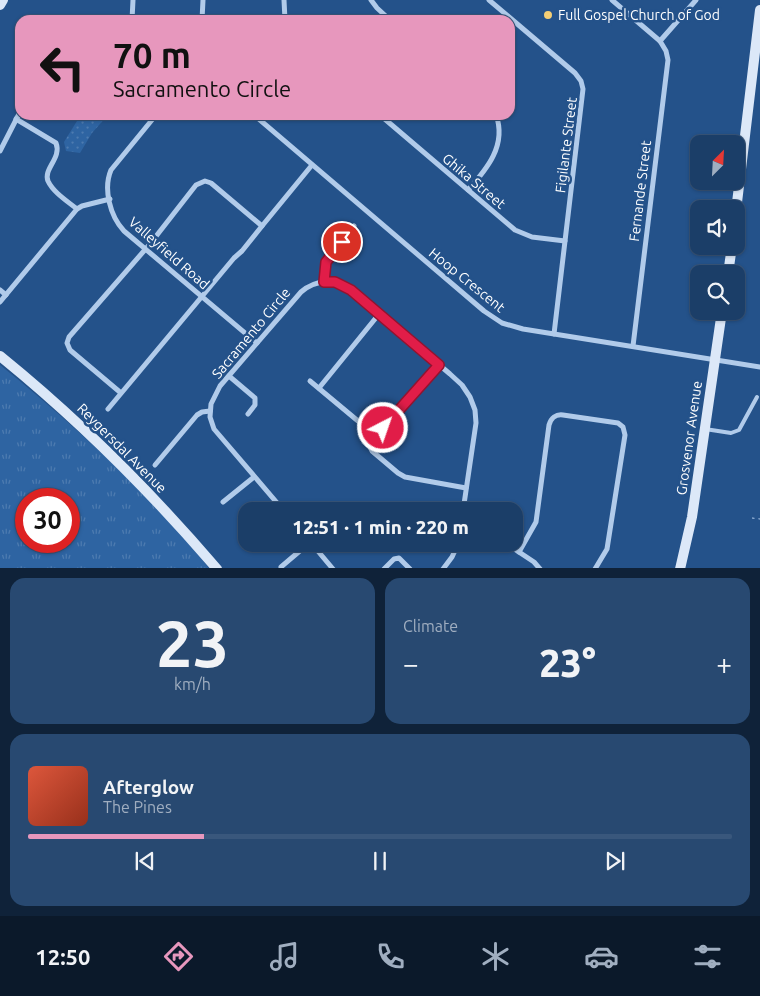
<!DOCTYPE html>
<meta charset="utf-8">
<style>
body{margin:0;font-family:Ubuntu,sans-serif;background:#284971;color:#f1f3f6;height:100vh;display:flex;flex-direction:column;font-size:19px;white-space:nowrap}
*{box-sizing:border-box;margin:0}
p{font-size:16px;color:#a0aec0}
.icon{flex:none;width:28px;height:28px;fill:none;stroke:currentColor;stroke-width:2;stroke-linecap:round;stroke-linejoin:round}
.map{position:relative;height:568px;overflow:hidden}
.side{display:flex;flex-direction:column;gap:10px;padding:10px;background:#0f2239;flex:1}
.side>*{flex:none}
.hud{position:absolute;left:15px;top:15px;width:500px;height:105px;border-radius:15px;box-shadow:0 1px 4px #0004,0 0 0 1px #39577c;background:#e797bd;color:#111;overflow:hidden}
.needle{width:32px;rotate:24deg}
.controls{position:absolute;left:690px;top:135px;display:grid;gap:10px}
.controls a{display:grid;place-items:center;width:55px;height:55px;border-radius:10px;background:#1b3e68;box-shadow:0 1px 4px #0004,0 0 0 1px #39577c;font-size:25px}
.speed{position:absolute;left:15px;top:488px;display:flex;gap:10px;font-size:25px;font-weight:700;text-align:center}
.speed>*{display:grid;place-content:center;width:65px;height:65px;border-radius:50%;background:#1b3e68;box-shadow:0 1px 4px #0004,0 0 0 1px #39577c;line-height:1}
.speed .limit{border:8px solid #d22;background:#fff;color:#111}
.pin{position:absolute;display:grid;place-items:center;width:42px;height:42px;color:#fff;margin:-21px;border:2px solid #fff;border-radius:50%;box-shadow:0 1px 5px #0007}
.me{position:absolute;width:55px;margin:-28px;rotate:41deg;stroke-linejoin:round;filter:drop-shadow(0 0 4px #0008)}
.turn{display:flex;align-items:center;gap:18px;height:105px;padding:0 15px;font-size:22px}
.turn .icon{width:65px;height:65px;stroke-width:2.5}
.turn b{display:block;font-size:35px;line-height:42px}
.big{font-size:38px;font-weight:800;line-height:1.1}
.side .card{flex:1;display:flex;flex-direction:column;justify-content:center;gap:8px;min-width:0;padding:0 18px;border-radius:15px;background:#284971}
.side .dial{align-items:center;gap:0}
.dial b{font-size:65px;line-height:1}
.song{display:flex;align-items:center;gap:15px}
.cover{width:60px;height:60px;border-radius:8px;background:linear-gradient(135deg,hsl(10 70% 55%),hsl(10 70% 35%))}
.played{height:5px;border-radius:2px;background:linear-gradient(90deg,#e797bd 25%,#39577c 25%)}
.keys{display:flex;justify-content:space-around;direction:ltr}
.heat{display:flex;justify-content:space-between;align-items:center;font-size:28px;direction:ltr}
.side .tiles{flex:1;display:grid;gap:10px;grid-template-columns:1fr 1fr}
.card:last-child{grid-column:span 2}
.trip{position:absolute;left:238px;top:502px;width:285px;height:50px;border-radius:15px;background:#1b3e68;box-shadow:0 1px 4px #0004,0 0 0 1px #39577c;font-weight:800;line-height:50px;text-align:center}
.tabs{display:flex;height:80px;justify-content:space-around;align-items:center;background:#0b192a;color:#a0aec0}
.tabs .icon{width:35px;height:35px}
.tabs .current{color:#e797bd}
.tabs b{font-size:22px;color:#f1f3f6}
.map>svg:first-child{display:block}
.grass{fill:url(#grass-tufts);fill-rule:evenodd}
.park{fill:url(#park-dots)}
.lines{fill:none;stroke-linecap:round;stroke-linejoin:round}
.path{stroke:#b1cbea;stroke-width:1;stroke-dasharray:2.5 4;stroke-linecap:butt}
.lane{stroke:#b1cbea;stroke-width:4}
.street{stroke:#b1cbea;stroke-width:5}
.secondary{stroke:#dce8f8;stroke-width:10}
.route-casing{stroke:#92132f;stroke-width:12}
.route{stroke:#e11d48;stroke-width:9}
.poi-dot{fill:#f4ce75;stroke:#24528a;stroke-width:2}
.labels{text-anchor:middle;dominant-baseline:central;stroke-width:5;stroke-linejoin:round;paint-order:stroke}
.poi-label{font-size:14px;fill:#fff;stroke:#24528a;text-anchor:start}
.street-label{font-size:14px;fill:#fff;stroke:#24528a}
</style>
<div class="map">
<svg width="760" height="569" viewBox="0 0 760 569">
<defs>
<pattern id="grass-tufts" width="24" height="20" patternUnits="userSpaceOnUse" patternTransform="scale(1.25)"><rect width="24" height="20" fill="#2e64a2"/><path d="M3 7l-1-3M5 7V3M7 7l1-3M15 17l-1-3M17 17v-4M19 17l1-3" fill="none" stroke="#4d7bb0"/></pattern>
<pattern id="park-dots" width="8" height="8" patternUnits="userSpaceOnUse" patternTransform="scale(1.25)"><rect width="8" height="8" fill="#2e64a2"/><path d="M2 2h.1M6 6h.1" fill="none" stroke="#4d7bb0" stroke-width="1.8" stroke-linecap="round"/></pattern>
</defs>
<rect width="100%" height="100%" fill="#24528a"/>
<!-- grass -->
<path class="grass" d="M0 365C75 425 148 493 209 568H0ZM26 499H69V541H26Z"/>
<!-- park -->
<path class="park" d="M71 115H115L111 119 107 116 92 133 80 153 66 151 64 142 77 121 76 118Z"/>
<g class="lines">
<!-- path -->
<path class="path" d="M752 518 760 519"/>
<!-- lane -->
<path class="lane" d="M705 429 731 433 739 430 757 397"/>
<!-- street -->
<g class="street">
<path d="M284 0 285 20"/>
<path d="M371 0 377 8 390 20"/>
<path d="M489 0 575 73 581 81 583 89 554 334"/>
<path d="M612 0 660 41 666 51 668 60 633 346"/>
<path d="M132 20 133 0"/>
<path d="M202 20 203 0"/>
<path d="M660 41 696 0"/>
<path d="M156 115 111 170C103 189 110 216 124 231L257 343"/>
<path d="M254 115 484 311 502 323 523 329 760 367"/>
<path d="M380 115 515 230 532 237 565 241"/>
<path d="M16 119 56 143C62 158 43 169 48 181 53 192 67 201 77 209"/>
<path d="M0 151 20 112"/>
<path d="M468 190C487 169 507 145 496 115"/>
<path d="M262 226 312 165"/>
<path d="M324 282 326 262 354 226"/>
<path d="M0 290 6 295"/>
<path d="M0 302 77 209 82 206 110 199"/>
<path d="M439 365 372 440 370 447 372 451 398 473 405 477 466 488"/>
<path d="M229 376 255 398V405L248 414"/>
<path d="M310 381 364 426 374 439"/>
<path d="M319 388 379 314"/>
<path d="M108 409 234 258 242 251 262 226 211 183 205 181 196 185 150 244 69 337 67 343 70 350 121 393"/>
<path d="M155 465 197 415 202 412 210 411"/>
<path d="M223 502 254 477"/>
<path d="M284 511 214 429 210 417 211 404 220 386 301 292C316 279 334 279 351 290L450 374 462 385 470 397 475 410 476 423 463 511"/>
<path d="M312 544 333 569"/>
<path d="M507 544 534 562 540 569"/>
<path d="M519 552 536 522 549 425C551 418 556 414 563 415L618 423 623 427 625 435 607 549 595 569"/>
<path d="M281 567 308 544"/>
<path d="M384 569 394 559 399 558 410 569"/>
<path d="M443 569 452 557 458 544"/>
</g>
<!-- secondary -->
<g class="secondary">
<path d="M0 5 3 0"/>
<path d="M736 211 760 10"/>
<path d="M728 274 732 246"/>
<path d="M0 356C79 420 151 492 217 569"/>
<path d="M680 569 692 517 722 311"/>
</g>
</g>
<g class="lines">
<!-- route casing -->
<g class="route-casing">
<path id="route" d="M342 242 326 262 324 282H335L351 290 439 365 383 428"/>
</g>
<!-- route -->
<use href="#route" class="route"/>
</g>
<!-- markers -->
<circle class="poi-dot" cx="548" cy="15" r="5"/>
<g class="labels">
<!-- poi labels -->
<g class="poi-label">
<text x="558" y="15">Full Gospel Church of God</text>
</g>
<!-- street labels -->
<g class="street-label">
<text transform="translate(566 145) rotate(-83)">Figilante Street</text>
<text transform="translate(474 181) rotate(40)">Ghika Street</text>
<text transform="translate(640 191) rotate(-83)">Fernande Street</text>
<text transform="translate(169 253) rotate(41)">Valleyfield Road</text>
<text transform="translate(467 280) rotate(39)">Hoop Crescent</text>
<text transform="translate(251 333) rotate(-50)">Sacramento Circle</text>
<text transform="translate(689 438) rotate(-82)">Grosvenor Avenue</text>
<text transform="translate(122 448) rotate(45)">Reygersdal Avenue</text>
</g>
</g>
</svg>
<div class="controls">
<a><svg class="needle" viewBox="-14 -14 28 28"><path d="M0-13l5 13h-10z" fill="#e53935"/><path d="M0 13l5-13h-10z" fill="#a0aec0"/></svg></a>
<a><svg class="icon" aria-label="sound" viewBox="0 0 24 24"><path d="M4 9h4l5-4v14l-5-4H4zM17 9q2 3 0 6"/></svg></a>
<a><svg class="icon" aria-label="search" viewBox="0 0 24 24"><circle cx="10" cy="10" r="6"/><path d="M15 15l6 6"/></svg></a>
</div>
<div class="speed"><div class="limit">30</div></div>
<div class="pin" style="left:342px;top:242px;background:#d93025"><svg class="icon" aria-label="arrive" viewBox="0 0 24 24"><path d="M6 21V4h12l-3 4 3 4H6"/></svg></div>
<svg class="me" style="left:383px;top:428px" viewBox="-20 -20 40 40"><circle r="17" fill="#e11d48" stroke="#fff" stroke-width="3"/><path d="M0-11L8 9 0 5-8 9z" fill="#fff"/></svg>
<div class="trip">12:51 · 1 min · 220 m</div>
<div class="hud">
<div class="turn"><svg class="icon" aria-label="left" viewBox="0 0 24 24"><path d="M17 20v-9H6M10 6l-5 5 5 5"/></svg><div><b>70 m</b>Sacramento Circle</div></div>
</div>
</div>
<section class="side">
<div class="tiles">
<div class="card dial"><b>23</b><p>km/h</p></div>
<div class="card"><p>Climate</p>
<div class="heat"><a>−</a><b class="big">23°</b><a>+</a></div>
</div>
<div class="card">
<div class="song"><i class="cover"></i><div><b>Afterglow</b><p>The Pines</p></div></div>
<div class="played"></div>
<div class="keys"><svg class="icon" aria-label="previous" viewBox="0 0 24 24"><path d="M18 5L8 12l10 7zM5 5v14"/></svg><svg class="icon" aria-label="pause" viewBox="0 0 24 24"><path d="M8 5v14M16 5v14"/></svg><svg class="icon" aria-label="next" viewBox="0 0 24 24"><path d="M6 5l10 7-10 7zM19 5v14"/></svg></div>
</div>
</div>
</section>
<nav class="tabs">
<b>12:50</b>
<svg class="icon current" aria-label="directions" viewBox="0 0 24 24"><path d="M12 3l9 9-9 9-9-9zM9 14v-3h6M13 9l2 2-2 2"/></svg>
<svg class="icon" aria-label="music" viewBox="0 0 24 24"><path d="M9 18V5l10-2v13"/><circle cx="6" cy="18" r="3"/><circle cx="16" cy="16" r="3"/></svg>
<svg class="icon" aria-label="phone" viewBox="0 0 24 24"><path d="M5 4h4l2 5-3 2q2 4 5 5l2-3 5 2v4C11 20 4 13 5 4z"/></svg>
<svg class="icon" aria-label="climate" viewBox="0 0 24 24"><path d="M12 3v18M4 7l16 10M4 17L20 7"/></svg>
<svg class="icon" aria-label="car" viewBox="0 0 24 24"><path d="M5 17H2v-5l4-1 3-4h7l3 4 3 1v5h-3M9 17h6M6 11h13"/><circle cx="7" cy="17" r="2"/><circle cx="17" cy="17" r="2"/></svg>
<svg class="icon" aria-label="filters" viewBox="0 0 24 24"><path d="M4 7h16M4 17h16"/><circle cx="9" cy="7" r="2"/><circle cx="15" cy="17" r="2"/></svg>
</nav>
